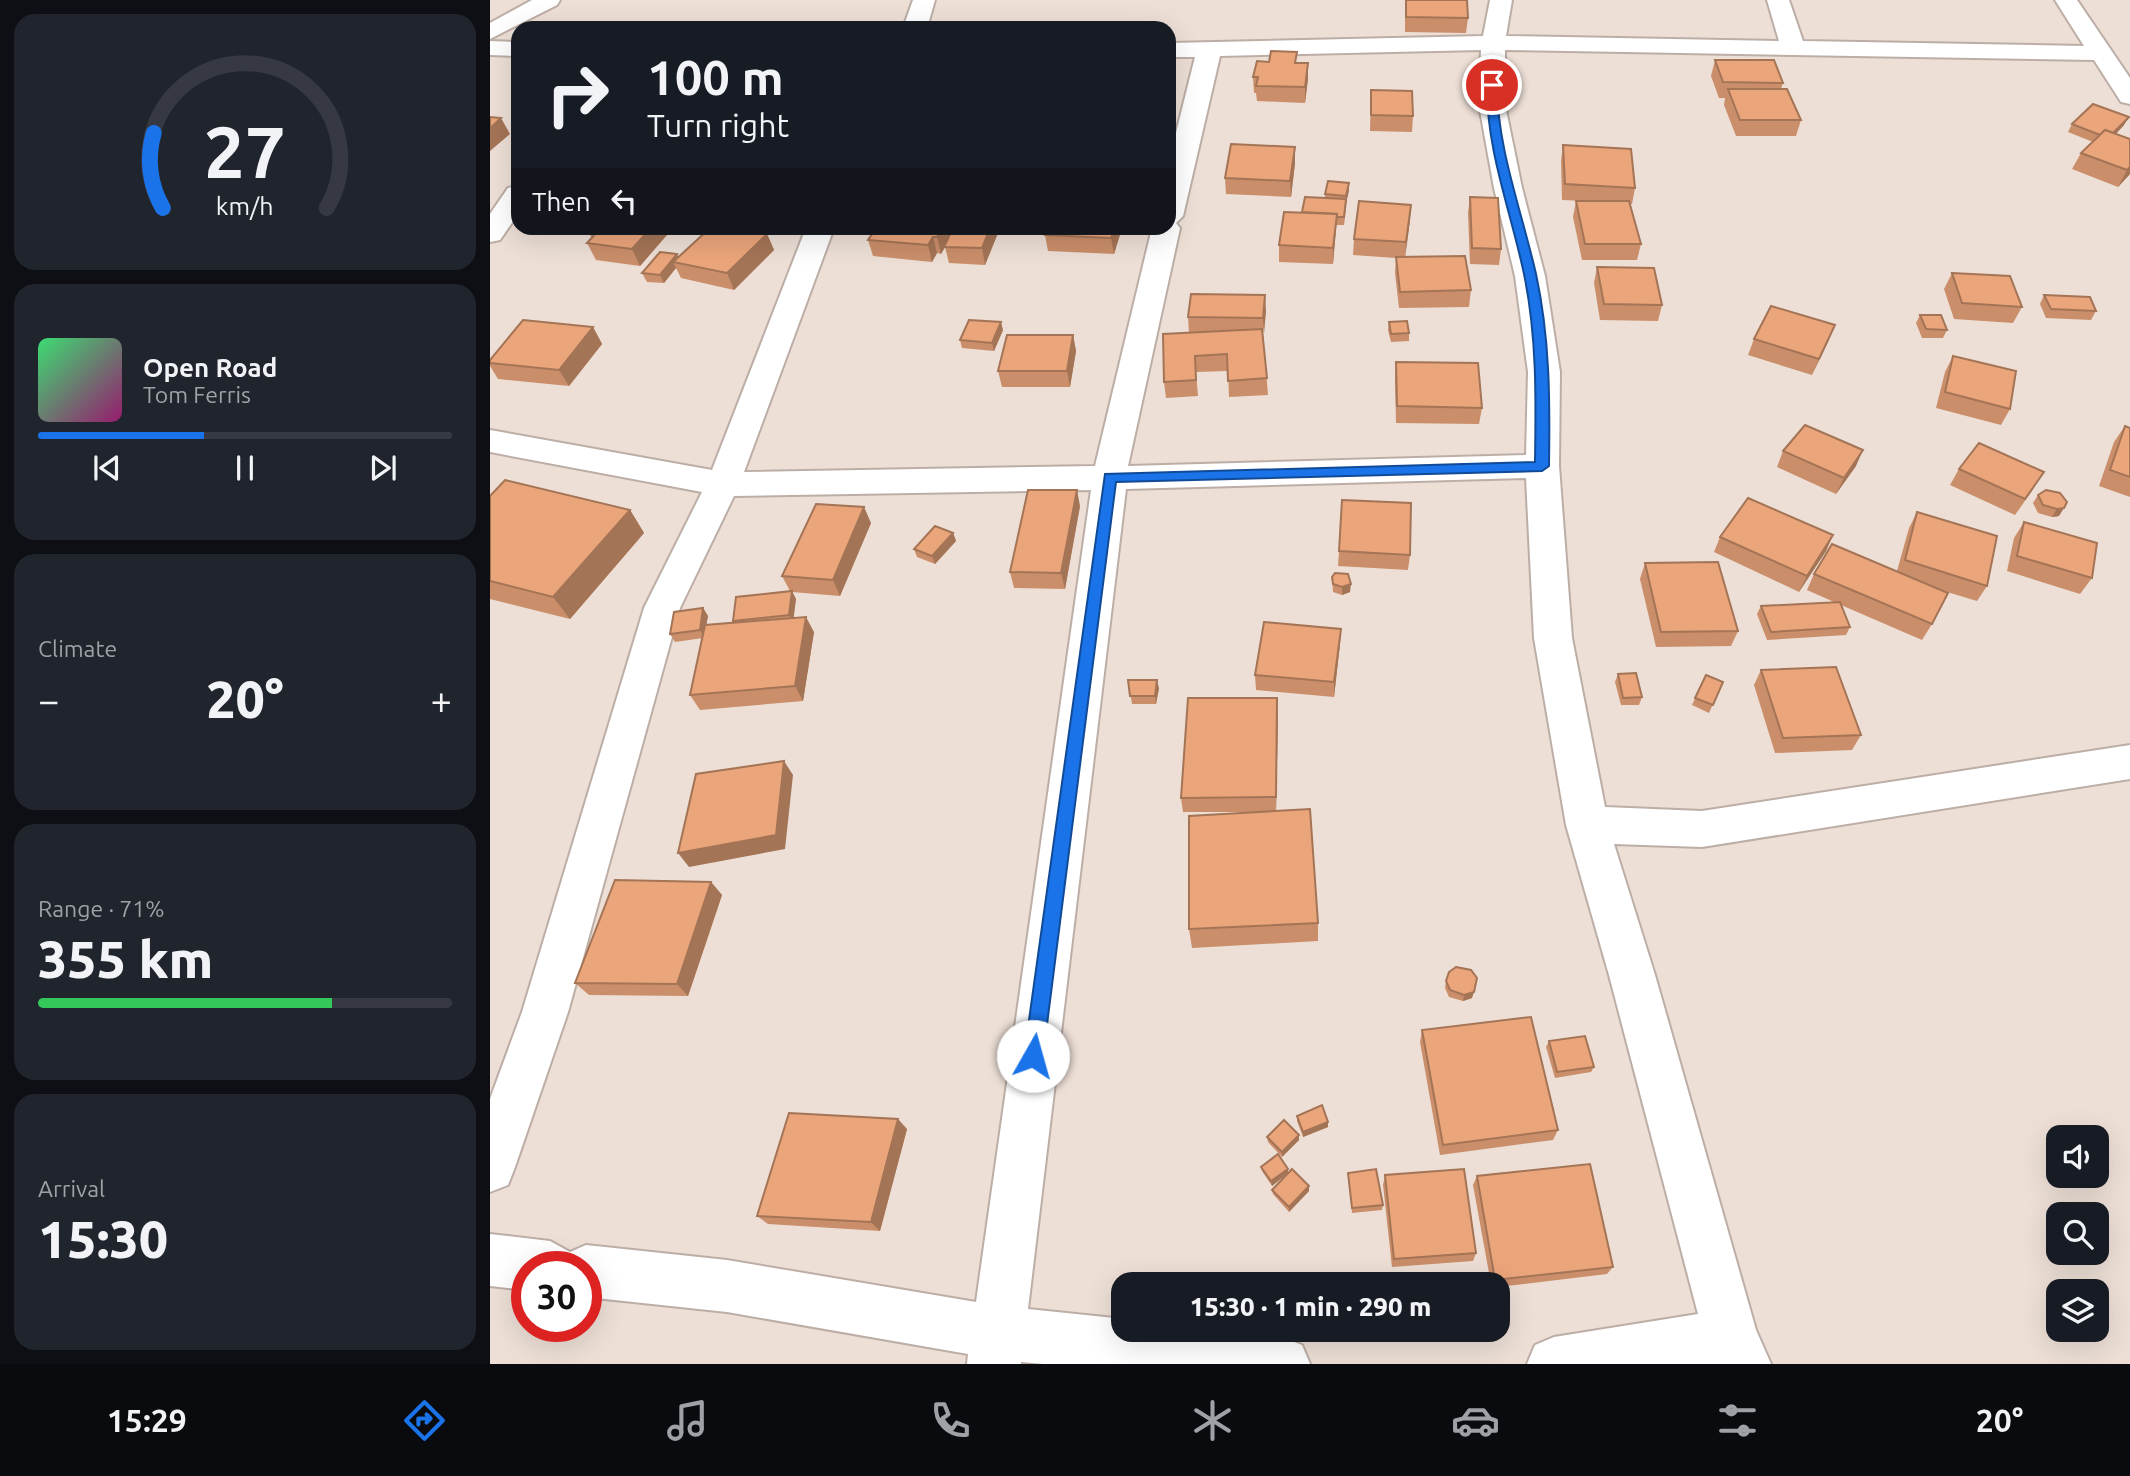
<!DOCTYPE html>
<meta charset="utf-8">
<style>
body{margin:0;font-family:Ubuntu,sans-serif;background:#20242c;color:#f1f3f6;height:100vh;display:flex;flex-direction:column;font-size:26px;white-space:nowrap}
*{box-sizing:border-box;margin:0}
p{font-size:23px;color:#9ea1a6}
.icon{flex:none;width:38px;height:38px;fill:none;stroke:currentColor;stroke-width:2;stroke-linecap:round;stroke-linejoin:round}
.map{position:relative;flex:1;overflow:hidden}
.sheet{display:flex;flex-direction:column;gap:14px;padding:14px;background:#0d0f14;width:490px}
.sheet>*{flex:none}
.banner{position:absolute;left:21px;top:21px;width:665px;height:214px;border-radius:21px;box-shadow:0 7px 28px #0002;background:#171b24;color:#f1f3f6;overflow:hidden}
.controls{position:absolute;left:1556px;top:1125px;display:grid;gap:14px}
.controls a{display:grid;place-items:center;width:63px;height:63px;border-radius:14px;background:#171b24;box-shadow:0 7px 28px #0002;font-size:35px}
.speed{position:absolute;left:21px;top:1251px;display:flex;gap:14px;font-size:35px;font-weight:700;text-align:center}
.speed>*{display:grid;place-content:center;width:91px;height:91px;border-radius:50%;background:#171b24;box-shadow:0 7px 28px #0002;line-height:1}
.speed .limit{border:10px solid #d22;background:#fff;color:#111}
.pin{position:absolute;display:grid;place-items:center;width:60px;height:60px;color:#fff;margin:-30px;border:4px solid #fff;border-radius:50%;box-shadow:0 2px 7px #0007}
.me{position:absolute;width:77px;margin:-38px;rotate:7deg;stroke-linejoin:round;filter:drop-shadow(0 0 5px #0008)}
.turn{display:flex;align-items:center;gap:24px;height:147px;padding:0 21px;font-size:32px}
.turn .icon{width:91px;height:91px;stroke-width:2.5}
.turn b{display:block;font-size:49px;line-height:60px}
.then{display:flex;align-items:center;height:66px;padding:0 21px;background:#0003;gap:14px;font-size:26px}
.big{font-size:52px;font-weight:800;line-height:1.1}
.sheet .card{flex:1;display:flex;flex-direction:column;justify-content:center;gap:10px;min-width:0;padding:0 24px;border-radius:21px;background:#20242c}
.sheet .dial{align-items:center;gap:0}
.dial svg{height:182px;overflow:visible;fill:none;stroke:#363941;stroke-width:7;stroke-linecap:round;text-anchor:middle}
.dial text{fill:#f1f3f6;stroke:none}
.song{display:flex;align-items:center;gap:21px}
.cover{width:84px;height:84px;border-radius:10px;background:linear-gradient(135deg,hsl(140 70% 55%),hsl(320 70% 35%))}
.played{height:7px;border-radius:4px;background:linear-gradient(90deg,#1a73e8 40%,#363941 40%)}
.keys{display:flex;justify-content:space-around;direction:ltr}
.heat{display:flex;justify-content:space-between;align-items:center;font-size:38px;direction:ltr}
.charge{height:10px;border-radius:5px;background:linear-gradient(90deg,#34c759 71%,#363941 0)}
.trip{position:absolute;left:621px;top:1272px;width:399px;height:70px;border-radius:21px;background:#171b24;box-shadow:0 7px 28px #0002;font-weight:800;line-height:70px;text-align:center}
.menu{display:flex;height:112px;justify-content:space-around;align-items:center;background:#090b0e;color:#9ea1a6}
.menu .icon{width:49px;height:49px}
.menu .active{color:#1a73e8}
.menu b{font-size:32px;color:#f1f3f6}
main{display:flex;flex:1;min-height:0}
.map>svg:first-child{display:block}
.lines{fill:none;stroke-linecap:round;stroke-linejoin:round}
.minor-casing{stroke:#bcaea6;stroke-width:4}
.major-casing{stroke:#bcaea6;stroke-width:4}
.minor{fill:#fff;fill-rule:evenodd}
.major{fill:#fff;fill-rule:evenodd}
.wall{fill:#ca8e6a}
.shaded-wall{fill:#a47456}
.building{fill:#eba57b;stroke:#a47456;stroke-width:2}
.route{fill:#1a73e8;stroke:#114b97;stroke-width:2}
</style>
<main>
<section class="sheet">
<div class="card dial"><svg viewBox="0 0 100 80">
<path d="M14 69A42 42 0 1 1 86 69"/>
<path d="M14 69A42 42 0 0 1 10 36" stroke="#1a73e8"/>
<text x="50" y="56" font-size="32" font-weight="700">27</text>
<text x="50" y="72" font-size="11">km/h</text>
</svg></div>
<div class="card">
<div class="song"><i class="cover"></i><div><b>Open Road</b><p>Tom Ferris</p></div></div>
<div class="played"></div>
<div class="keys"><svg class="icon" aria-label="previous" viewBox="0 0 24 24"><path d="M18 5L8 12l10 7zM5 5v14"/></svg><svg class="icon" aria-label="pause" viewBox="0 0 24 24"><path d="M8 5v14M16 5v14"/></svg><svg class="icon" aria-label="next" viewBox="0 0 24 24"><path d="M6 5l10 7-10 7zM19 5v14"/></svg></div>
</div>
<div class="card"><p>Climate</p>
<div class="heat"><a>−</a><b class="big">20°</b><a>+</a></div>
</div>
<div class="card"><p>Range · 71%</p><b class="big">355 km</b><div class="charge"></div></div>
<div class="card"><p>Arrival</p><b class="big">15:30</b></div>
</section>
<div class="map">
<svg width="1640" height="1364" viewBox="0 0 1640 1364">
<rect width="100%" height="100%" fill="#eddfd6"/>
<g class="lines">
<!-- minor casing -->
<g class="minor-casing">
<g id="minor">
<path d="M423 0H445L437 28H413Z"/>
<path d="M1000 0H1022L1016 36 1289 41 1277 0H1299L1313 41 1594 46 1565 0H1587L1640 78V104L1631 102 1604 60 1015 50V105L1032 188 1055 276 1070 372 1069 466 1082 638 1115 807 1212 811 1640 745V779L1212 847 1124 844 1165 975 1266 1330 1281 1364H1037L1045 1345 1064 1337 1208 1314 1119 975 1076 825 1044 638 1036 478 636 489 538 1309 634 1319V1330C691 1330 758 1322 812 1345L820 1364H553L531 1362V1364H477L478 1354 237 1312 96 1297V1267H37V1290L0 1286V1234L60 1241 80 1252 96 1245 237 1260 486 1302 601 490 244 496 190 608 78 1012 25 1167 18 1185 0 1192V1099L32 1012 154 608 212 492 0 452V430L222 470 316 228H344L254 472 605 466 662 228H679V161L705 57H679V43L993 36ZM991 50 989 105 1004 188 1025 276 1038 372 1036 455 638 466 690 228 686 223 693 216 730 56Z"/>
<path d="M0 41 28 42V56L0 55Z"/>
<path d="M28 186V214L10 240 0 242V214L18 188Z"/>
</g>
</g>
<!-- major casing -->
<g class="major-casing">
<path id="major" d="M42 0H70L67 5 0 39V23Z"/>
</g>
<!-- minor -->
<use href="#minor" class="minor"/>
<!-- major -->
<use href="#major" class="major"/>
</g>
<!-- wall -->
<g class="wall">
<path d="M915 0H977L978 18 976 33 915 32Z"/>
<path d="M1225 60 1293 83 1291 89 1311 120 1306 136H1246L1234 105 1235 98H1229L1221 76Z"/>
<path d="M807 63H818V79L815 103 767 101 766 93H764L763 77Z"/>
<path d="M881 90 923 116 922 132 880 131Z"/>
<path d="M1582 124 1634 125 1626 134 1640 174 1628 187 1582 169 1591 153 1603 142 1578 132Z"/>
<path d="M1073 145 1145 188 1142 204H1140L1151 244 1147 260H1092L1083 217 1086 201H1095L1072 200 1071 161Z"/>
<path d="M805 147V163L801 197 736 194 735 178Z"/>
<path d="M859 183 854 225H846L843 264 789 262V245L812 212 835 198V194Z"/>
<path d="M980 197 1011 249 1009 265 980 264 978 213Z"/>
<path d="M921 205 915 257 981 290 979 307 909 308 905 273 906 258 863 255 864 239Z"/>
<path d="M183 228 150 266 106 260 97 243 102 239 97 229Z"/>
<path d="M386 228H510L495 265 459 263 455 247 451 254 447 253 442 262 383 256 378 240Z"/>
<path d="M558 228H632L624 254 558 251 555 235Z"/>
<path d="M277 234 284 250 244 290 191 278 186 268 174 283 157 282 152 273 188 257Z"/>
<path d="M1107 267 1172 305 1168 321 1110 320 1104 283Z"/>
<path d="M1462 273 1532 307 1523 323 1464 319 1454 289Z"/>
<path d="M1554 295 1606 311 1601 320 1556 318 1550 304Z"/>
<path d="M776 311 773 334 778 395 739 397 738 371 706 372 708 396 676 398 674 382 699 333 698 317Z"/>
<path d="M1430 315 1457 330 1453 338H1432L1426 323Z"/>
<path d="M899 322 919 333V341L901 342 898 330Z"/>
<path d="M1345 325 1322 375 1258 355 1264 339Z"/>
<path d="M103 327 112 344 79 386 8 379 0 366V360Z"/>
<path d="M513 330 504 351 472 348 470 340Z"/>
<path d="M583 335 586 351 580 387H512L508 371Z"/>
<path d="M1463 356 1520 409 1511 425 1446 408 1455 372Z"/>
<path d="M906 362 992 408 989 424 906 423 905 379Z"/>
<path d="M1635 426 1640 428V497L1609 486 1624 442Z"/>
<path d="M1293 451 1366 466 1346 494 1287 467Z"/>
<path d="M1469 469 1544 488 1525 515 1460 485Z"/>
<path d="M1570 493 1569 516 1562 517 1548 513 1543 503 1548 495Z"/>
<path d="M0 496 140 510 154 533 80 619 0 599Z"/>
<path d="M590 506 575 589 524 588 520 572Z"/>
<path d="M1427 512 1497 586 1487 601 1447 589 1442 624 1432 640 1351 605 1360 627 1356 635 1277 640 1267 614 1271 606 1344 602 1317 590 1324 574 1407 571 1419 528Z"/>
<path d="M1534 522 1602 578 1590 594 1517 571 1524 538Z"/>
<path d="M381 523 350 596 302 592 306 599 303 618 324 632 313 701 210 710 200 695 213 638 185 642 180 634 213 608 218 616 216 625 244 623 243 621 300 591 292 576Z"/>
<path d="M463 533 466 541 445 564 427 557 424 549Z"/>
<path d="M1343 535 1336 551 1309 592 1224 552 1230 537Z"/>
<path d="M849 551 920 555 918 570 848 566Z"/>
<path d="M1155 563 1248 631 1241 646 1166 647 1150 579Z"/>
<path d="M842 577 860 592 852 595 843 592Z"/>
<path d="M851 629 850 644 844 697 766 690 765 675Z"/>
<path d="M1271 670 1371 735 1362 750 1285 753 1264 685Z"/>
<path d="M1128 674 1152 697 1149 705H1131L1125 682Z"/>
<path d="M1216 675 1233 682 1219 713 1202 705Z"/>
<path d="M638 680 669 688 666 704H642Z"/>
<path d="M788 713 786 811 828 923V941L702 948 699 929 771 812H693L691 798Z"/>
<path d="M221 882 232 895 198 996 99 995 85 983Z"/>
<path d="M956 981 982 998 973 1001 959 997 955 988Z"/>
<path d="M932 1030 1068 1130 1063 1140 950 1155 930 1042Z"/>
<path d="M1059 1041 1104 1067 1101 1072 1065 1078 1056 1047Z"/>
<path d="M807 1116 838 1127 813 1137 807 1121Z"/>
<path d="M417 1129 390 1231 278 1224 267 1216Z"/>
<path d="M777 1137 809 1140 792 1157 778 1142Z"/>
<path d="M771 1167 798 1173 819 1191 799 1212 783 1194 782 1190 796 1175 782 1186 772 1171Z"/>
<path d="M858 1173 893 1205 892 1210 862 1213Z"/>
<path d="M895 1175 986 1253 983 1261 902 1267 893 1185Z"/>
<path d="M987 1176 1123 1267 1117 1274 1008 1287V1284H1001L983 1185Z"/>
</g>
<!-- shaded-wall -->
<g class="shaded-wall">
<path d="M818 63V79L815 103V87Z"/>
<path d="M1639 117 1634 125 1614 146 1618 138Z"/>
<path d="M11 118 20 134 0 151V128Z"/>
<path d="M805 147V163L801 197 800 181Z"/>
<path d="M1640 167V174L1628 187 1637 170Z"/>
<path d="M859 183V191L856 203 854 225 856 196Z"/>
<path d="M921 205 920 221 915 258 916 242Z"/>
<path d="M847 214 846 230 843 264V248Z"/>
<path d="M161 228H183L150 266 142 249Z"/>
<path d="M452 228H466L451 254 447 237Z"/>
<path d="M500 228H510L495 265 492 248Z"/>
<path d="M625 228H632L624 254 621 238Z"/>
<path d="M277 234 284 250 244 290 237 273Z"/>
<path d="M443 237 447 253 442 262 438 245Z"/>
<path d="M187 254 191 262H183L186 268 174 283 170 275Z"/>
<path d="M775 295 776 311 774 334 773 318Z"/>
<path d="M511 322 513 330 504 351 502 343Z"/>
<path d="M1345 325 1338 342 1322 375 1329 359Z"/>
<path d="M103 327 112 344 79 386 69 370Z"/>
<path d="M583 335 586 351 580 387 577 371Z"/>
<path d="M1373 450 1366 466 1346 494 1354 478Z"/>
<path d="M587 490 590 506 575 589 571 573Z"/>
<path d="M374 507 381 523 350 596 343 580Z"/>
<path d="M1574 508 1569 516 1562 517 1567 509Z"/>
<path d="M140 510 154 533 80 619 63 597Z"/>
<path d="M463 533 466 541 445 564 442 556Z"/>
<path d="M1343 535 1336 551 1309 592 1317 576Z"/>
<path d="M861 584 860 592 852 595V587Z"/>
<path d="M302 591 306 599 303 623 299 615Z"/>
<path d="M213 608 218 616 214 638 210 630Z"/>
<path d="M316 617 324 632 313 701 305 686Z"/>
<path d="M851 629 850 644 844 697V682Z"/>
<path d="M667 680 669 688 666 704 665 696Z"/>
<path d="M787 698 788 713 786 811V797Z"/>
<path d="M294 761 303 775 295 849 199 867 188 853Z"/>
<path d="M221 882 232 895 198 996 187 984Z"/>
<path d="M984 992 982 998 973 1001 974 995Z"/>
<path d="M408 1119 417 1129 390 1231 381 1222Z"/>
<path d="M838 1122V1127L813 1137V1132Z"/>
<path d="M809 1135V1140L792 1157V1152Z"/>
<path d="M798 1169V1173L782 1186 781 1181Z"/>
<path d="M819 1186V1191L799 1212V1207Z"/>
</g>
<!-- building -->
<g class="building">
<path d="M916 0H977L978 18 916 17Z"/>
<path d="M781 51 807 52 805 63H818L815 87 766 86 768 77H763L767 61 779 62Z"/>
<path d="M1225 60H1284L1293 83 1233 82Z"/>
<path d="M1238 89H1297L1311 120H1250Z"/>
<path d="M881 90 922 91 923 116 881 115Z"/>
<path d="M1603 104 1639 117 1623 133 1615 130 1610 135 1582 124Z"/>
<path d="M0 117 11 118 0 128Z"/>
<path d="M1615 130 1640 139V167L1637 170 1591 153Z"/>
<path d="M741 144 805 147 800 181 735 178Z"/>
<path d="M1073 145 1141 149 1145 188 1075 184Z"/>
<path d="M838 181 859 183 856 196 835 194Z"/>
<path d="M815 197 856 199 854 217H846L847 214 812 212Z"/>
<path d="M980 197 1008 198 1011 249 982 248Z"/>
<path d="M869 201 921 205 916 242 864 239Z"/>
<path d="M1086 201H1139L1151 244H1095Z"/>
<path d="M794 212 847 214 843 248 789 245Z"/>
<path d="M98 228H161L142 249 97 243 109 230 97 229Z"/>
<path d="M220 228H249L277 234 237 273 183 262Z"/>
<path d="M386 228H452L447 237H443L438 245 378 240Z"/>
<path d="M463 228H500L492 248 454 247Z"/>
<path d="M558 228H625L621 238 555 235Z"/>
<path d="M170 252 187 254 170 275 152 273Z"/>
<path d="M975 256 981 290 910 292 906 257Z"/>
<path d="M1107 267 1164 268 1172 305 1114 304Z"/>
<path d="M1462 273 1520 276 1532 307 1472 303Z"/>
<path d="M701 294 775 295 773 318 698 317Z"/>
<path d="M1554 295 1600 297 1606 311 1561 309Z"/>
<path d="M1281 306 1345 325 1329 359 1264 339Z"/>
<path d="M1430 315H1451L1457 330 1436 329Z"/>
<path d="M33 320 103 327 69 370 0 363V360Z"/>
<path d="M479 320 511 322 502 343 470 340Z"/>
<path d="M917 321 919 333 901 334 899 322Z"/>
<path d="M772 329 777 378 738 381 737 354 705 356 706 380 674 382 673 334Z"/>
<path d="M517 335H583L577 371H508Z"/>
<path d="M1463 356 1526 371 1520 409 1455 392Z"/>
<path d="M906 362 988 363 992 408 907 406Z"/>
<path d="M1315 425 1373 450 1354 478 1293 451Z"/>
<path d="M1635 426 1640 428V477L1620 470Z"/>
<path d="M1489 443 1554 472 1535 499 1469 469Z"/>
<path d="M15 480 140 510 63 597 0 581V496Z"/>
<path d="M538 490H587L571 573 520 572Z"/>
<path d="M1556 490 1570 493 1577 502 1574 508 1567 509 1553 505 1548 495Z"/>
<path d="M1258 498 1343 535 1317 576 1230 537Z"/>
<path d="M852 500 921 503 920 555 849 551Z"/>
<path d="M326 504 374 507 343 580 292 576Z"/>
<path d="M1427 512 1507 536 1497 586 1415 560Z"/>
<path d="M1534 522 1607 543 1602 578 1527 556Z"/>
<path d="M445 526 463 533 442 556 424 549Z"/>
<path d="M1342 544 1458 593 1442 624 1324 574Z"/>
<path d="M1228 562 1248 631 1171 632 1155 563Z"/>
<path d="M845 573 858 574 861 584 852 587 843 584 842 577Z"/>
<path d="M302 591 299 615 243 621 246 597Z"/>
<path d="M1350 602 1360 627 1281 632 1271 606Z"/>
<path d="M213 608 210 630 180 634 184 612Z"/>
<path d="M316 617 305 686 200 695 215 625Z"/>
<path d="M774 622 851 629 844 682 765 675Z"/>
<path d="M1346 667 1371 735 1293 738 1271 670Z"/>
<path d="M1146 673 1152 697 1133 698 1128 674Z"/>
<path d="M1216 675 1233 682 1223 705 1205 698Z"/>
<path d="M638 680H667L665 696H640Z"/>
<path d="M698 698H787L786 797 691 798Z"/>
<path d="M294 761 286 835 188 853 206 774Z"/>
<path d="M820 809 828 923 699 929V816Z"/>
<path d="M125 880 221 882 187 984 85 983Z"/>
<path d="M966 967 981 970 987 978 984 992 974 995 960 990 956 981 959 972Z"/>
<path d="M1041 1017 1068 1130 953 1145 932 1030Z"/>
<path d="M1095 1036 1104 1067 1067 1072 1059 1041Z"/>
<path d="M832 1105 838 1122 813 1132 807 1116Z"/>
<path d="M299 1113 408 1119 381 1222 267 1216Z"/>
<path d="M794 1120 809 1135 792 1152 777 1137Z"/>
<path d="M788 1154 798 1169 781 1181 771 1167Z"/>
<path d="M1100 1164 1123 1267 1005 1280 987 1176Z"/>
<path d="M802 1169 819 1186 799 1207 782 1190Z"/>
<path d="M886 1169 893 1205 862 1208 858 1173Z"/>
<path d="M974 1169 986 1253 904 1259 895 1175Z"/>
</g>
<!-- route -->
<path class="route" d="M1002 82 1007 85C1007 148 1032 212 1046 274 1060 338 1060 402 1059 466L1052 471 626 482 553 1056 550 1063 543 1066 536 1063 534 1056 615 474 1045 462C1046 399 1047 337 1034 274 1021 212 996 149 997 85Z"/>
</svg>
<div class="controls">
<a><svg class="icon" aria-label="sound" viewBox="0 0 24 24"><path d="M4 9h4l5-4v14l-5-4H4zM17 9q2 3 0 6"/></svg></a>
<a><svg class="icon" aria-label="search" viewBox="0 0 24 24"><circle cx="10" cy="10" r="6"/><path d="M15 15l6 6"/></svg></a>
<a><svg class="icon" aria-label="layers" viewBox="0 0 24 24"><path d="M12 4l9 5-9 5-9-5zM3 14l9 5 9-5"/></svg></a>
</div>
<div class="speed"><div class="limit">30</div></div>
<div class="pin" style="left:1002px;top:85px;background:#d93025"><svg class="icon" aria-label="arrive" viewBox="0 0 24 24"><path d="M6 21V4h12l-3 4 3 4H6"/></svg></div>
<svg class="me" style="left:543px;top:1056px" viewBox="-20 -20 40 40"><circle r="19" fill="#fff"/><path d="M0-13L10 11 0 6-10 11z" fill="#1a73e8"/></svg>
<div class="trip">15:30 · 1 min · 290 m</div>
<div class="banner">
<div class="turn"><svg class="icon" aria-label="right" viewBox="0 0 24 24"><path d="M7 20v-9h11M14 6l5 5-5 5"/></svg><div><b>100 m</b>Turn right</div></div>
<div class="then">Then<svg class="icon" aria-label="left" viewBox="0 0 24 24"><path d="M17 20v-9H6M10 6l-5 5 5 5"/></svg></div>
</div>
</div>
</main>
<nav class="menu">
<b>15:29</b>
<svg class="icon active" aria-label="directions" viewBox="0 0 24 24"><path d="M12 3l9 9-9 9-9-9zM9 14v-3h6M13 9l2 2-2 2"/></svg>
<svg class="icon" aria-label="music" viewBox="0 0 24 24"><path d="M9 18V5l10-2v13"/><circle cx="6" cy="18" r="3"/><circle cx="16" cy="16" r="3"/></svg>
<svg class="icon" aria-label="phone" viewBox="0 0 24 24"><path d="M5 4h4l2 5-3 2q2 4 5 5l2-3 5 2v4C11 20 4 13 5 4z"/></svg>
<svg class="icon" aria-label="climate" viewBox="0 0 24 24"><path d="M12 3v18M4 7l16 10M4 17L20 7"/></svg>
<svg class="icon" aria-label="car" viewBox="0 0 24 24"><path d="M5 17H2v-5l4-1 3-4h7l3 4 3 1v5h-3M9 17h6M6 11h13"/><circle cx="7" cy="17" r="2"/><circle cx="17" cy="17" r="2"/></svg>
<svg class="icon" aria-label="filters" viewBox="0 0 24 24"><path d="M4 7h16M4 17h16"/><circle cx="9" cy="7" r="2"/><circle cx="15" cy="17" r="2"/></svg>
<b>20°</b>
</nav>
